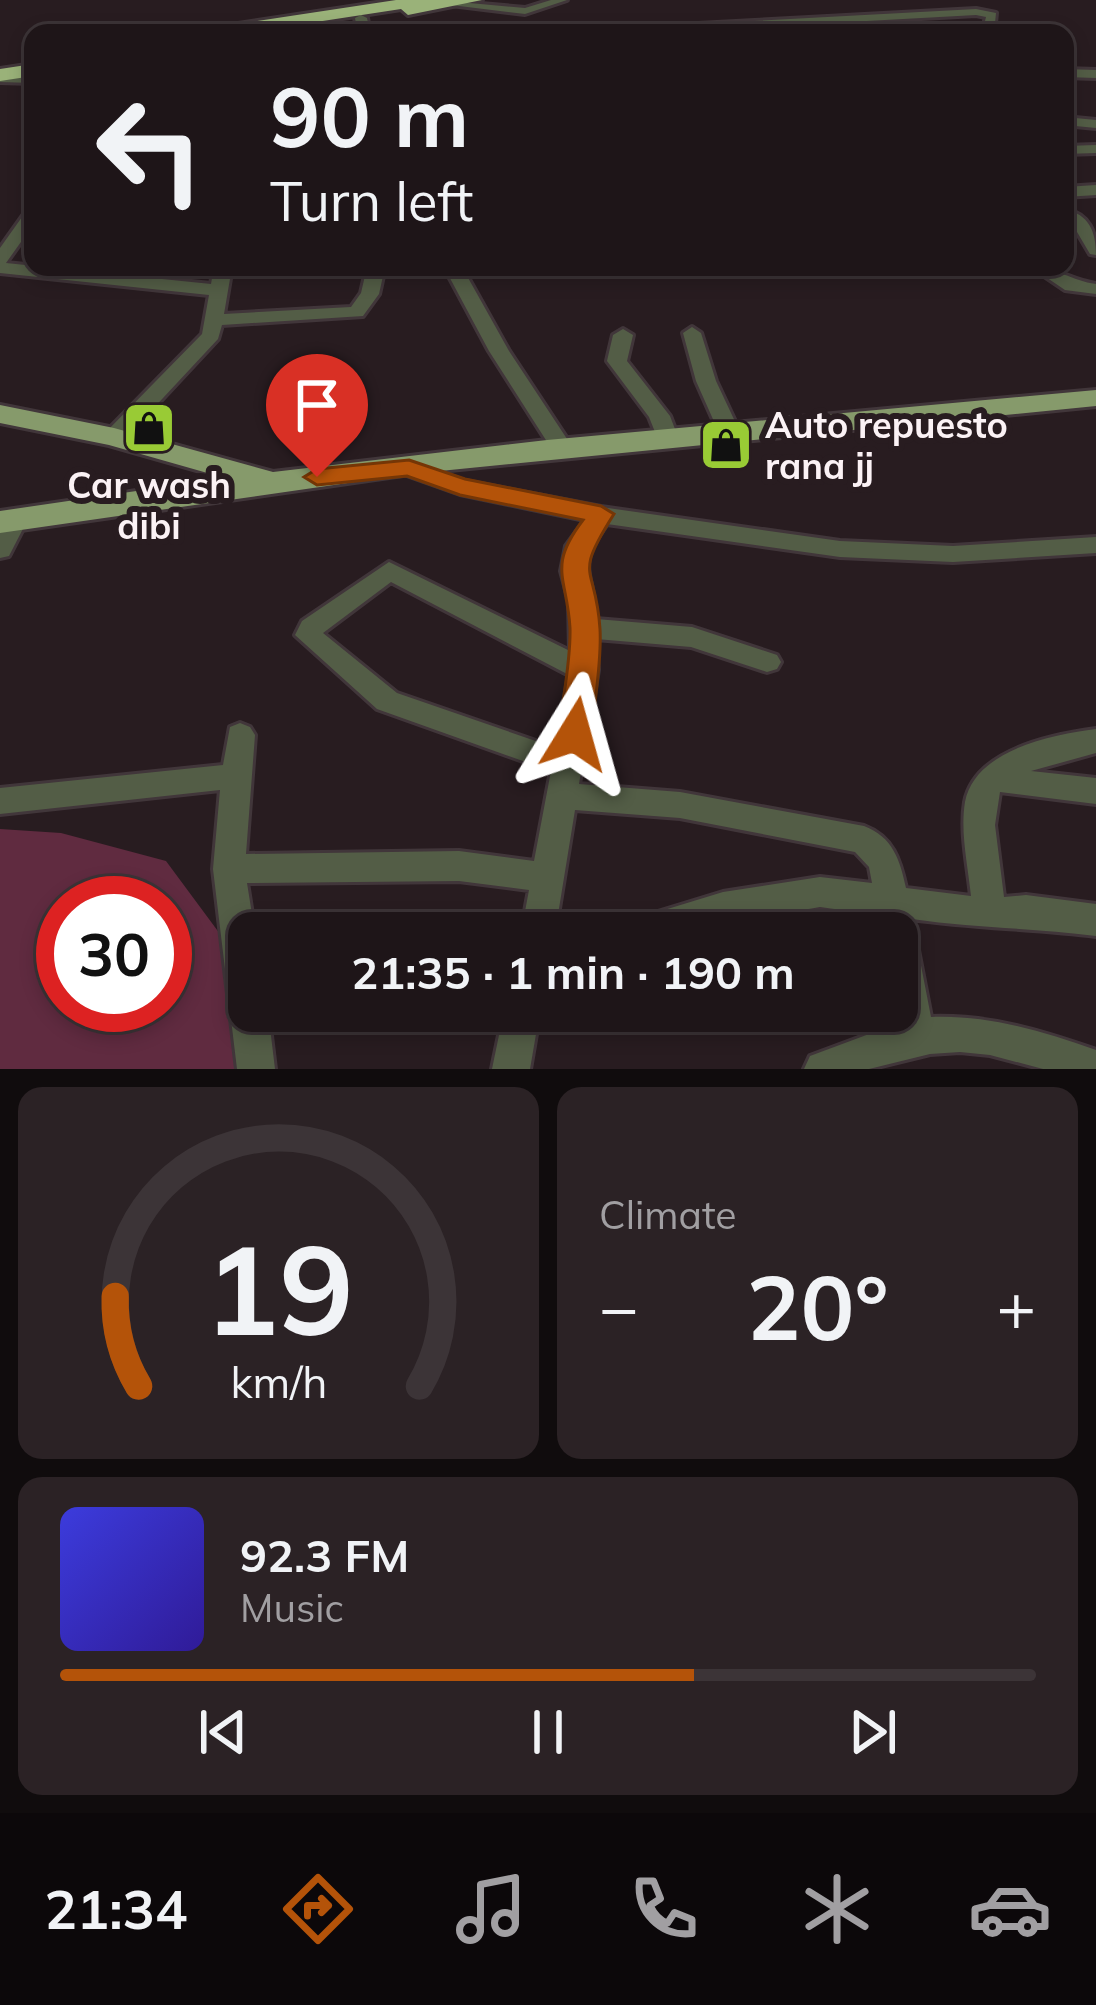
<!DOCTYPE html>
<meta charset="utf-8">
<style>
body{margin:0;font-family:Mulish,sans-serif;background:#2b2225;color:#f1f3f6;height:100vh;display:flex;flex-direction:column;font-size:45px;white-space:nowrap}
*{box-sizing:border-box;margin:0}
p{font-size:39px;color:#a19fa2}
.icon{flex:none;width:66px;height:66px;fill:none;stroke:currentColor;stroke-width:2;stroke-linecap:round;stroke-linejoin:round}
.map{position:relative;height:1069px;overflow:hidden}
.drawer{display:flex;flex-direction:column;gap:18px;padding:18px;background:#100c0d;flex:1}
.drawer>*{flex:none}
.top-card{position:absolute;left:24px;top:24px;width:1050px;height:252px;border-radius:24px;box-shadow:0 6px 18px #0003,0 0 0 3px #3c3437;background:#1e1518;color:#f1f3f6;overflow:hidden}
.speed{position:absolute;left:36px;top:876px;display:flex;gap:24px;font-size:60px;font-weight:700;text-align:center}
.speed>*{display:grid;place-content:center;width:156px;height:156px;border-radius:50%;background:#1e1518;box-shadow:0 6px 18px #0003,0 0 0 3px #3c3437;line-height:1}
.speed .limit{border:18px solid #d22;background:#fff;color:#111}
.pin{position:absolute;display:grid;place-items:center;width:102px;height:102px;color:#fff;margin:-123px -51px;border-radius:50% 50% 50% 0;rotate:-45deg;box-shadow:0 0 12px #0007}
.pin .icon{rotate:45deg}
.me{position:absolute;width:132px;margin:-66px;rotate:8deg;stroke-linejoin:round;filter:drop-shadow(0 0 9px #0008)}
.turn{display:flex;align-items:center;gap:42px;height:252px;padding:0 48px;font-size:54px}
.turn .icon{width:156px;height:156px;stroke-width:2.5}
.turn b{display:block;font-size:84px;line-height:102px}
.big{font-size:90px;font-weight:700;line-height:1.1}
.drawer .tile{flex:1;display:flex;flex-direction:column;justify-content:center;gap:18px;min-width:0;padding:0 42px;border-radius:24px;background:#2b2225}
.drawer .dial{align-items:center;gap:0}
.dial svg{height:312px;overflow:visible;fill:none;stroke:#3c3437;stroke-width:7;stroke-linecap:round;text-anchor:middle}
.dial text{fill:#f1f3f6;stroke:none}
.song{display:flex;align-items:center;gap:36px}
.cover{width:144px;height:144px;border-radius:18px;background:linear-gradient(135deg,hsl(240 70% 55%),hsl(250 70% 35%))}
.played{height:12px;border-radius:6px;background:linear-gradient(90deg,#b45309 65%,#3c3437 65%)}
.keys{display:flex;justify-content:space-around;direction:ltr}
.heat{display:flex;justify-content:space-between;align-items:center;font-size:66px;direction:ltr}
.drawer .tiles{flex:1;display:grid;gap:18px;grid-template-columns:1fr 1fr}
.tile:last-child{grid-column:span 2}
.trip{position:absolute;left:228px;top:912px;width:690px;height:120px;border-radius:24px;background:#1e1518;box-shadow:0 6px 18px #0003,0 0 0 3px #3c3437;font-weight:700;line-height:120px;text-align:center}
.menu{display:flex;height:192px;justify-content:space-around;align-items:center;background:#0c080a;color:#a19fa2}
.menu .icon{width:84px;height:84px}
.menu .current{color:#b45309}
.menu b{font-size:54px;color:#f1f3f6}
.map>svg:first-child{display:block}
.green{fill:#602b40;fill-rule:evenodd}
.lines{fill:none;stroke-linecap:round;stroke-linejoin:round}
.minor-casing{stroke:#41363a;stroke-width:6}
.major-casing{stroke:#41363a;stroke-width:6}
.highway-casing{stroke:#41363a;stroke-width:6}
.minor{fill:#535d46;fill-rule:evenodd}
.major{fill:#869a6b;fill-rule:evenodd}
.highway{fill:#9ab279;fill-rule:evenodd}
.route{fill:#b45309;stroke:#753606;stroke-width:3}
.labels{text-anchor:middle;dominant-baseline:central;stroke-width:12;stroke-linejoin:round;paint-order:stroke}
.poi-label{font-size:36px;font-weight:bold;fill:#fbf2f5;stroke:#281c20;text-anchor:start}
</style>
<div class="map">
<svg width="1096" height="1069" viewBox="0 0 1096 1069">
<rect width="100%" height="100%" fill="#281c20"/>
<!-- green -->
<path class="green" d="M0 829 61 833 166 861 223 938 239 1069H0ZM63 903H165V1005H63Z"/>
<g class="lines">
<!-- minor casing -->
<g class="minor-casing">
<g id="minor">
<path d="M551 0H567L525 14 443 4 448 1 525 8Z"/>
<path d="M976 9 996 13 994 33H982L986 17 976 15 648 33H579L585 30Z"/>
<path d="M361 15 367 18 370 33H358L355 18Z"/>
<path d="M1065 69 1096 70V78L1065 77Z"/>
<path d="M0 74 33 75V83L0 82Z"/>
<path d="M1065 117 1096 120V128L1065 125Z"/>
<path d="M1096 145V153L1065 154V146Z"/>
<path d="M1096 185V195L1065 197V187Z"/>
<path d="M33 208V225L6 263 211 284 214 267H232L224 314 351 307 361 293 367 267H385L379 294 363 316 222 325 218 339 122 442H106L103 437 106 432 202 334 209 295 0 273V248L27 210Z"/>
<path d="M1065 209C1089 215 1096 231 1096 255L1090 254 1070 220 1065 219Z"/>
<path d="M444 267H462L509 351 573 448 570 453 562 455 551 448 489 351Z"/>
<path d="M1031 267C1056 267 1072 281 1096 284V294L1065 290Z"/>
<path d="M692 327 701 333 716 381 739 430 736 435H720L696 381 683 333Z"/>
<path d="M623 329 633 335 627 361 670 416 678 437 675 442H659L649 417 607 361 613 335Z"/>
<path d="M409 461 465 481 601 507 840 541 953 546 1096 537V553L953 562 840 557 607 524C574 569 594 571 596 619L692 627 777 655 781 662 777 669 767 672 691 647 596 639 598 670 579 784 680 792 864 826C893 837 900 860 906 888L971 896C968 866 960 832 965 802 975 750 1051 735 1096 729V753L1031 771 1096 778V804L1000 792 995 825 1004 897 1026 895 1096 904V936C1034 928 974 928 912 919L931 1017C990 1015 1041 1031 1096 1050V1069H1043L990 1055 960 1052 930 1054 869 1069H804L810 1056 896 1024 897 933H881L877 915 820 907 723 924 691 933H620L625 922 723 892 820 877 872 883 869 867 855 852 680 818 575 810 555 933H521L529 890 459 881 247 883 255 933H249V1011H268L275 1069H237L213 869 220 790 0 814V788L223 765 230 727 240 723 250 727 255 735 246 854 459 851 534 861 551 771 377 709 295 635 302 621 389 562 570 651 569 601 561 571 566 546 585 520 460 494 401 473 398 468ZM391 582 569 675 556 748 397 693 323 633Z"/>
<path d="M16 511 28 519 9 556 0 558V527L8 514Z"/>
<path d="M504 1011H540L530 1069H492Z"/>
</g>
</g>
<!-- major casing -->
<g class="major-casing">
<path id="major" d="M1096 390V406L410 474 0 533V511L225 478 109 445 0 423V405L114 428 273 472 547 440Z"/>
</g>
<!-- highway casing -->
<g class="highway-casing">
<g id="highway">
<path d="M396 0H482L408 15 401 9 245 33H203L212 28Z"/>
<path d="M33 64V76L0 81V69Z"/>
</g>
</g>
<!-- minor -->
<use href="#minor" class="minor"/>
<!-- major -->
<use href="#major" class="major"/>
<!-- highway -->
<use href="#highway" class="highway"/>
</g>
<!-- route -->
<path class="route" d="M409 460 465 479 601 506 614 514C572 580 596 563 600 629 602 663 594 700 592 734L587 743 575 747 563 743 559 734C562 700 571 662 570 628 567 577 547 567 583 520L460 495 407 476 317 485 304 477 317 469Z"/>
<!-- icons -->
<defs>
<g id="shop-square" transform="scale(2.7)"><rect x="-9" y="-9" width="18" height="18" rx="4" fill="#99cb35" stroke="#281c20"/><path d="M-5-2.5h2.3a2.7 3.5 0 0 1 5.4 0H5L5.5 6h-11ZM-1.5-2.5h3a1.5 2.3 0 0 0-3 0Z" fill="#111"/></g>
</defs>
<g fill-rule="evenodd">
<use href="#shop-square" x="149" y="428"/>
<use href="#shop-square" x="726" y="445"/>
</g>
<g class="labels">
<!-- poi labels -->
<g class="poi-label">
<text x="765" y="424">Auto repuesto<tspan x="765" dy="41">rana jj</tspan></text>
<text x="149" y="484" text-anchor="middle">Car wash<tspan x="149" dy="41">dibi</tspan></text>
</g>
</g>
</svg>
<div class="speed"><div class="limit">30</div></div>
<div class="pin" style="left:317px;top:477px;background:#d93025"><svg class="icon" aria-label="arrive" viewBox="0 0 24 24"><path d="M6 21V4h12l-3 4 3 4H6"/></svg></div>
<svg class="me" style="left:575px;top:734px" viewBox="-20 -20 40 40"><path d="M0-17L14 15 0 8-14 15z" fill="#b45309" stroke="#fff" stroke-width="4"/></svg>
<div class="trip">21:35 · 1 min · 190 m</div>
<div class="top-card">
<div class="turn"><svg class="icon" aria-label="left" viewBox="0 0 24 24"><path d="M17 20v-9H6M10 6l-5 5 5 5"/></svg><div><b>90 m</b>Turn left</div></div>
</div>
</div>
<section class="drawer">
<div class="tiles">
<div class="tile dial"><svg viewBox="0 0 100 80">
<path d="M14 69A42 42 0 1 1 86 69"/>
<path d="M14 69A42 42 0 0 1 8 46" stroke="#b45309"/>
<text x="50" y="56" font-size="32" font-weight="700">19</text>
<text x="50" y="72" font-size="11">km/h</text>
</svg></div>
<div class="tile"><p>Climate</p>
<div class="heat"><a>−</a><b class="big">20°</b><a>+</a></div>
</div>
<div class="tile">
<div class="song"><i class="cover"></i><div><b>92.3 FM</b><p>Music</p></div></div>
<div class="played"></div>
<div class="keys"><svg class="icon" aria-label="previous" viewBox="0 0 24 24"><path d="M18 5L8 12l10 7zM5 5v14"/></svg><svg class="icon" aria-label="pause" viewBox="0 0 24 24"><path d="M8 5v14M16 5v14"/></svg><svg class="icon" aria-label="next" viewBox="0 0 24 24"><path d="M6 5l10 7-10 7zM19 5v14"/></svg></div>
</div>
</div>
</section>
<nav class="menu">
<b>21:34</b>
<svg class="icon current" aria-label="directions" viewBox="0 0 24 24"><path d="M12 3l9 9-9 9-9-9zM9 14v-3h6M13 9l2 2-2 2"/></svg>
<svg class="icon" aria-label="music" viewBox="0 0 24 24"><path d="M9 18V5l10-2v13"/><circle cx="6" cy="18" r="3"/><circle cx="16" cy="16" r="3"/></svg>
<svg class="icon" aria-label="phone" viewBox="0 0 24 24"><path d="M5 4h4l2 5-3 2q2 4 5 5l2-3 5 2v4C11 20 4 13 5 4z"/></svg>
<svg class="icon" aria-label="climate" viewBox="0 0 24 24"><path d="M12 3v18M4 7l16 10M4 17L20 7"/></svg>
<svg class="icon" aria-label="car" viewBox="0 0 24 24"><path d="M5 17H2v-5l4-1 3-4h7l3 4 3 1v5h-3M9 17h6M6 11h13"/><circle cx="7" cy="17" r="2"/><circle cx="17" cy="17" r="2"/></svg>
</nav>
